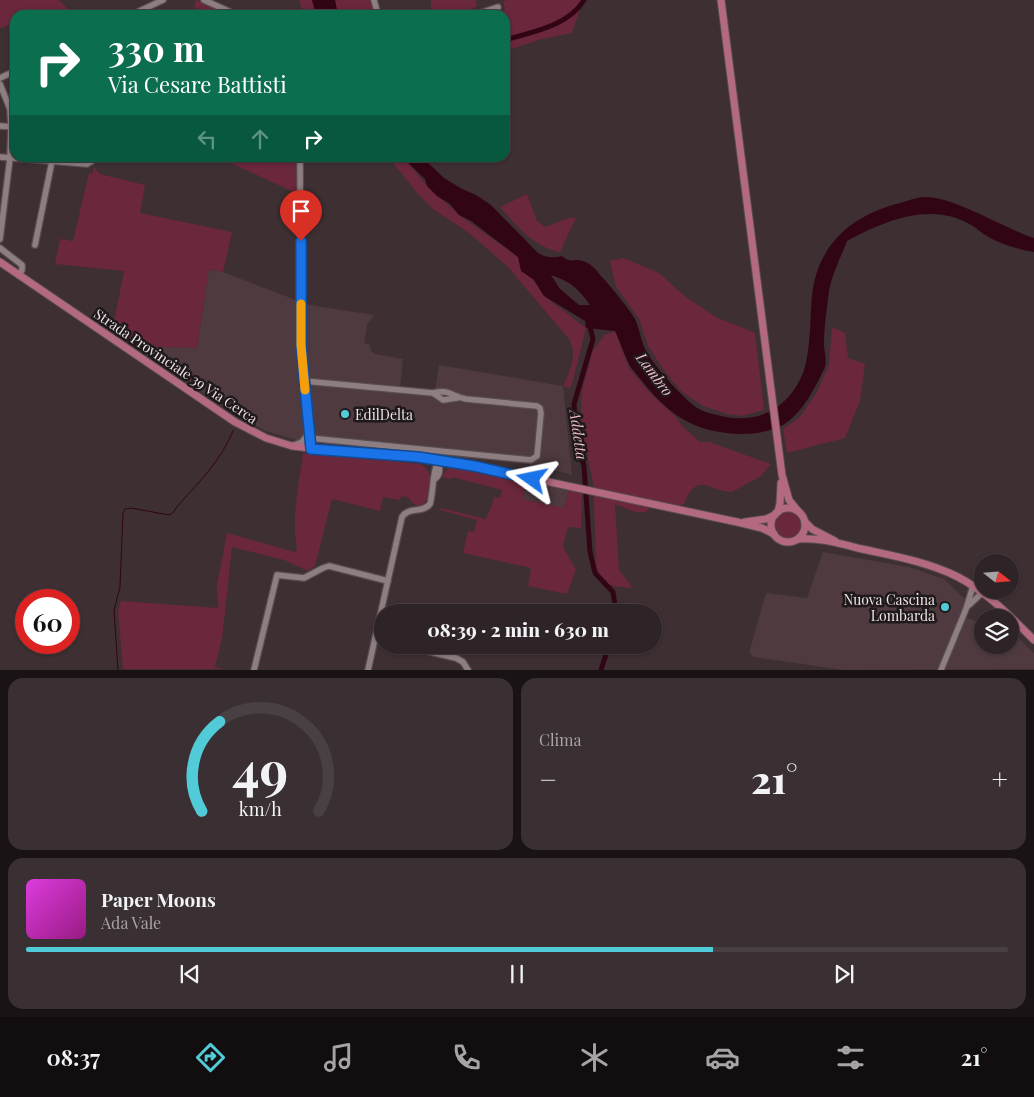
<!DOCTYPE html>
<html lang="it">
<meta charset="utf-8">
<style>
body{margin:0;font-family:"Playfair Display",serif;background:#3a2f32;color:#f1f3f6;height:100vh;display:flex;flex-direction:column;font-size:19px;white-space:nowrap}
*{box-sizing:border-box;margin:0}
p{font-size:16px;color:#a7a4a7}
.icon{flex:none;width:28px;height:28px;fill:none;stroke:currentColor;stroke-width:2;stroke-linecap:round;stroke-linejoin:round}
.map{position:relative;height:670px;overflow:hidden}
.panel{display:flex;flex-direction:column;gap:8px;padding:8px;background:#191315;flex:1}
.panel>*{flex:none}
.guide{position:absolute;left:10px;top:10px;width:500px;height:152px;border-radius:15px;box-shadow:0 1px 4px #0004,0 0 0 1px #494043;background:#0b6e4f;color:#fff;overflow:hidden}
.needle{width:32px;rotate:107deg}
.fabs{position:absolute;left:974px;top:554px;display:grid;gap:10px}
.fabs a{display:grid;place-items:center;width:45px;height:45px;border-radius:50%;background:#2e2326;box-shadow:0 1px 4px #0004,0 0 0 1px #494043;font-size:25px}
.speed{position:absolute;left:15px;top:589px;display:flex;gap:10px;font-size:25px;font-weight:700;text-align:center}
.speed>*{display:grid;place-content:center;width:65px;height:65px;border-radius:50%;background:#2e2326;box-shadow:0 1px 4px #0004,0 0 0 1px #494043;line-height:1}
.speed .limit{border:8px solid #d22;background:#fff;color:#111}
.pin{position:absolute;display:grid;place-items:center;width:42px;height:42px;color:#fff;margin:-51px -21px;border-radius:50% 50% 50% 0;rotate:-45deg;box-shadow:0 0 5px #0007}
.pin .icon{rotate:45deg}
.me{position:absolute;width:55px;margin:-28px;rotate:282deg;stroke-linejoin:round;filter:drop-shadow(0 0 4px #0008)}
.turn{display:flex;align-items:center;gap:18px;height:105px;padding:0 15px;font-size:22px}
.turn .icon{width:65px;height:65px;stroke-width:2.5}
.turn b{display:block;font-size:35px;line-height:42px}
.lanes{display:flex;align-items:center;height:48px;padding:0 15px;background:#0003;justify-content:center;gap:25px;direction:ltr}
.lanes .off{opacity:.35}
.big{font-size:38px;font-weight:800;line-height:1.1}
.panel .tile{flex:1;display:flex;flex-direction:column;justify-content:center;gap:8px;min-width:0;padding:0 18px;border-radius:15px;background:#3a2f32}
.panel .dial{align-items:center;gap:0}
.dial svg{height:130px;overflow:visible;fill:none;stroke:#494043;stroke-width:7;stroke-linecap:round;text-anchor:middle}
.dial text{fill:#f1f3f6;stroke:none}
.song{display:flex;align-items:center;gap:15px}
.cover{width:60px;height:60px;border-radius:8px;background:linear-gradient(135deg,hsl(300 70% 55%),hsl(310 70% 35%))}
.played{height:5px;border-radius:2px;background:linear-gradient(90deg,#52cbd8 70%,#494043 70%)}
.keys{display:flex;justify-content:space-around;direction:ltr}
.heat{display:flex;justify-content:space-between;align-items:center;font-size:28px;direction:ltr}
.panel .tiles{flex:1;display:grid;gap:8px;grid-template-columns:1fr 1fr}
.tile:last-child{grid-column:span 2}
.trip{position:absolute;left:374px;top:604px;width:288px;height:50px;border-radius:25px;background:#2e2326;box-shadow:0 1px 4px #0004,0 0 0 1px #494043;font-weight:800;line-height:50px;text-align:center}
.menu{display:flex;height:80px;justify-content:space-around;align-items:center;background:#120e0f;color:#a7a4a7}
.menu .icon{width:35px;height:35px}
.menu .active{color:#52cbd8}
.menu b{font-size:22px;color:#f1f3f6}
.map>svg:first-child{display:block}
.built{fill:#4e3a3f}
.green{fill:#6b273c}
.water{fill:#320515;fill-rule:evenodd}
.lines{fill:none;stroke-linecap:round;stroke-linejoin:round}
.stream{stroke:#320515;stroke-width:1}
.canal{stroke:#320515;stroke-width:5}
.minor-casing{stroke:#574c4f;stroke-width:8}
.major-casing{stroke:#574c4f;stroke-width:9}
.minor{stroke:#8e7e81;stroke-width:5.5}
.major{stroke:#b36a7e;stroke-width:7}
.route-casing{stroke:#114b97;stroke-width:12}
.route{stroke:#1a73e8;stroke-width:9}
.slow{stroke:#f59e0b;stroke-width:9}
.poi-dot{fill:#52cbd8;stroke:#1f191b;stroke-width:2}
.labels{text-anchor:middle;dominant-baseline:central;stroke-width:5;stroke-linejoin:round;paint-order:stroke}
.street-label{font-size:14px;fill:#ebe2e4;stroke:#1f191b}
.poi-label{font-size:14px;fill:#ebe2e4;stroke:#1f191b;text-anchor:start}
.water-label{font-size:15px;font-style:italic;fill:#f1bdc8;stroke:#1f191b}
</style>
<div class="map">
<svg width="1034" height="670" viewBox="0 0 1034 670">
<rect width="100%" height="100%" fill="#3d2f32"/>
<!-- built -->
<g class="built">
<path d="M209 269 223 272 309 305 374 315 367 325 364 343 370 345 371 351 375 354 403 359 400 388 435 391 439 365 563 386 572 475 536 465 297 440 266 431 241 418 133 346 197 348Z"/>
<path d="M526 481 569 490 564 508 523 499Z"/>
<path d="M823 552 909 567 944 579 967 601 961 616 982 623V645H1010V632L1014 634 1034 653V669L844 670 754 657 749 653 766 593 807 598Z"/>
</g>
<!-- green -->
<g class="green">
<path d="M0 0H59L69 10 50 15H15V24L0 28Z"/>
<path d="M196 0H197L231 15H212L194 7Z"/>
<path d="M299 0H312L316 15H304Z"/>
<path d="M335 0H370L374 15H338Z"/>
<path d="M431 0H476L477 7H474L472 11 458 15H431Z"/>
<path d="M509 0H583L572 33 542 39 505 51V15H492L505 10 503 1Z"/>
<path d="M220 158H298V194Z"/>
<path d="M389 158H404L427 186 459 215 518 257 544 296 586 328 571 388 563 386C570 372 578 354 569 339L506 265 470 234 433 209 419 195Z"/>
<path d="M94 167 100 174 145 185 140 213 232 232 223 272 209 269 197 348 133 346 112 332 124 271 55 264 60 239 73 241 89 173 92 174Z"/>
<path d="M527 194 537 221 545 227 569 218H576L560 252C534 247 518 227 500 207Z"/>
<path d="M624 258 659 273 687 298 718 318 755 333 764 410 742 416 727 414 703 406 682 392 665 372 648 346 639 319 616 287 610 261Z"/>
<path d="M832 327 845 333 848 358 865 364 860 401 845 438 787 453 783 429 800 417 817 392 829 365Z"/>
<path d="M615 331 629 368 649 392 675 416 683 427 700 442H709L771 464 761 476 732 492C708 491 698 470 684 504L677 506 654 502 646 512H635L615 504 619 570 633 588C611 586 604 588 596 566L594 500 593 482 583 435 581 409 582 390 593 350 605 335Z"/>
<path d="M303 453 421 464C441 474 426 525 409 498L401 496 400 500 383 497 380 511 332 499 315 566 308 571 284 560 232 547 222 639 215 667 224 669H123L118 611 121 601 218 608 217 585 227 533 295 552 297 548C291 517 299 484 303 453Z"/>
<path d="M451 467 526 481 523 499 564 508 569 490 582 492 581 528 568 527 563 547 576 570 567 594 528 586 531 568 463 553 468 531 474 532 477 520 440 510 441 508 485 519 491 508 494 497 500 498 502 490 452 477 451 479 442 477 446 470Z"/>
<circle cx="789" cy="525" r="13"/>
</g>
<!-- water -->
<g class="water">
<path d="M312 0H335L338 15H316Z"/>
<path d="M403 158H423L444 178 462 189 476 195 491 205 538 253C546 258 553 258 562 256 571 264 573 258 583 261 590 263 596 269 600 275 608 283 630 310 635 319 640 330 641 342 646 351 654 366 685 401 699 409 706 413 714 414 721 416 759 425 791 407 804 370 811 348 810 317 812 295 818 245 850 217 896 204 905 202 916 197 925 197 955 197 1003 228 1034 238V252C1017 249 1002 245 987 236 981 233 977 228 971 225 931 201 884 221 847 241 841 257 832 274 829 291 827 308 824 327 824 344 824 351 827 360 825 367 816 386 803 413 783 425 755 440 707 435 681 418 661 406 647 387 633 370 627 363 620 341 615 331L586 328 585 321 544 296 534 280 521 271 518 257 471 221 459 215 450 204 437 196 427 186 425 179ZM551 275C571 282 578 288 590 305H579L560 289Z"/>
</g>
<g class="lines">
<!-- stream -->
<path class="stream" d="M118 670 114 610 120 587 123 513 125 509 131 508 169 515 173 513 176 508C197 484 221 461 233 431"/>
<!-- canal -->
<g class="canal">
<path d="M505 40C531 32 569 26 584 0"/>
<path d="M589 323 593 339 574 404 576 436 584 466 590 552 595 573 613 592 616 612"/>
<path d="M601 670 609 645"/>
</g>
<!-- minor casing -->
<g class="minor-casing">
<g id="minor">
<path d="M204 0 237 15"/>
<path d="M374 0 378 15"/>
<path d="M131 15 163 0"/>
<path d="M474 15 498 7"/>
<path d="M0 78 15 71"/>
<path d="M0 84 10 109 11 127 10 158 0 239"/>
<path d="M0 126 15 127"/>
<path d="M0 157 87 164 92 161 93 158"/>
<path d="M300 158 301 345 311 449"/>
<path d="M35 245 52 161"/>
<path d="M0 248 22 265V270L19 275"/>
<path d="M304 381 433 393C451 389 450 396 466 399L537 406 540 408 541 413 537 456 531 460 309 438"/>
<path d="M433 393 443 400 457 398"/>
<path d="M292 446 302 442 309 432"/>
<path d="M435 479C441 474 440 468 438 461"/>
<path d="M969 605 983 592"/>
<path d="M375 639 382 641"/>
<path d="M401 645 456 658 463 662 468 670"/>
<path d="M254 670 277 575 304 578 323 568 329 566 388 581"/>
<path d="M368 670 402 517C409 506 422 514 430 504 434 488 432 474 438 461"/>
<path d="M941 670 966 609 973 586"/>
</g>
</g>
<!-- major casing -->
<g class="major-casing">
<g id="major">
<path d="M721 0 782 475 789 500 798 511"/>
<path d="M0 262 235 422 266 438 292 446 327 450 418 457 474 466 737 522 762 528 774 534"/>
<circle cx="788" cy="525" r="17"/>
<path d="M778 512 780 503 781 483"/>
<path d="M745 522 766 519 775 515"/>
<path d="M805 522 812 529 835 541"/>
<path d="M798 539C819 537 842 544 862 549 894 556 928 562 958 577 987 592 1011 617 1034 640"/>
</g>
</g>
<!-- minor -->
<use href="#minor" class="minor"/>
<!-- major -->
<use href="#major" class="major"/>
</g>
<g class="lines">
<!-- route casing -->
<g class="route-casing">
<path id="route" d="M301 241V345L311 449 418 457 474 466 532 479"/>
</g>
<!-- route -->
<use href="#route" class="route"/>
<!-- slow -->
<path class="slow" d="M301 304V345L305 390"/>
</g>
<!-- markers -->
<g class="poi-dot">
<circle cx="345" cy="414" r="5"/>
<circle cx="945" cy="607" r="5"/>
</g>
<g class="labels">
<!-- street labels -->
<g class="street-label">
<text transform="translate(176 366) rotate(34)">Strada Provinciale 39 Via Cerca</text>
</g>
<!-- poi labels -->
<g class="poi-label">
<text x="355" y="414">EdilDelta</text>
<text x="935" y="599" text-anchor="end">Nuova Cascina<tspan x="935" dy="16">Lombarda</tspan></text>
</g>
<!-- water labels -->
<g class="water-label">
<text transform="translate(655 374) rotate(53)">Lambro</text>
<text transform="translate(579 435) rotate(82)">Addetta</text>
</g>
</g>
</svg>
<div class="fabs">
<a><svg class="needle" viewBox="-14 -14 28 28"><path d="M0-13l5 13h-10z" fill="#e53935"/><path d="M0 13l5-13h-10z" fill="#a7a4a7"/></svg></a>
<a><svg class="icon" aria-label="layers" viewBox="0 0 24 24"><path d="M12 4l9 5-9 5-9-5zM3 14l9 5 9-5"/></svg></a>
</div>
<div class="speed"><div class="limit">60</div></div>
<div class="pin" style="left:301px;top:241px;background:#d93025"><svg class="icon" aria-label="arrive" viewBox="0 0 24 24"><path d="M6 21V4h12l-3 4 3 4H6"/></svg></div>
<svg class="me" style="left:532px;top:479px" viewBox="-20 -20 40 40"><path d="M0-17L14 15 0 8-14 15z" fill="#1a73e8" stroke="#fff" stroke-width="4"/></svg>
<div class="trip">08:39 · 2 min · 630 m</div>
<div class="guide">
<div class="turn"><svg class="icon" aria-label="right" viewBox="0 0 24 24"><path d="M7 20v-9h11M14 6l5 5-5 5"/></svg><div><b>330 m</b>Via Cesare Battisti</div></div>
<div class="lanes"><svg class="icon off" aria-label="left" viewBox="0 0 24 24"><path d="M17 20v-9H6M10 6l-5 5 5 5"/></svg><svg class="icon off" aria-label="ahead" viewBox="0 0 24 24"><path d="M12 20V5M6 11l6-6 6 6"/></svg><svg class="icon" aria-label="right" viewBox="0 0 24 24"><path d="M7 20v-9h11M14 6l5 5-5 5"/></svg></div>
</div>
</div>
<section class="panel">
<div class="tiles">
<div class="tile dial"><svg viewBox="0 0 100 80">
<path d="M14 69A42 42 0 1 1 86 69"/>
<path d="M14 69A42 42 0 0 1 25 14" stroke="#52cbd8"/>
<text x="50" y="56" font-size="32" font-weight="700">49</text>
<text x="50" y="72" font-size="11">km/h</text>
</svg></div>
<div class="tile"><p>Clima</p>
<div class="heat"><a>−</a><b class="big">21°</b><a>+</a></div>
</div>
<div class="tile">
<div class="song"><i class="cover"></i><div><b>Paper Moons</b><p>Ada Vale</p></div></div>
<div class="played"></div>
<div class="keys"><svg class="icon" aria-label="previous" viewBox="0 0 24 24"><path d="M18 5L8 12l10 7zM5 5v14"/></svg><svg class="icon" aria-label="pause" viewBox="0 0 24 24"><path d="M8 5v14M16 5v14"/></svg><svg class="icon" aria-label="next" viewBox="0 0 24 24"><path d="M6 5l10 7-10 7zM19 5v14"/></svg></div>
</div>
</div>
</section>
<nav class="menu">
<b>08:37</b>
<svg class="icon active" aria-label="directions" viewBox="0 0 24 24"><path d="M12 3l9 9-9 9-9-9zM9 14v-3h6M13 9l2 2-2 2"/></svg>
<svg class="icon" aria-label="music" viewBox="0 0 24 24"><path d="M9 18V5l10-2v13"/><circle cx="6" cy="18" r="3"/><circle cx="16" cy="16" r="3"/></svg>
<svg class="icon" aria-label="phone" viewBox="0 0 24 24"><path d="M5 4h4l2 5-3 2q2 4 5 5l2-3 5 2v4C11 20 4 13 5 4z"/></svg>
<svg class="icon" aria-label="climate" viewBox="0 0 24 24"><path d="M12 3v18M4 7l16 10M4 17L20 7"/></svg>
<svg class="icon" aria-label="car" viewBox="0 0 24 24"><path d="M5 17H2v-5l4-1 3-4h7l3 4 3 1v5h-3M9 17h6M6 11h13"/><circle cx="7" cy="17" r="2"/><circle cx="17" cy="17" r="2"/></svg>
<svg class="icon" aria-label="filters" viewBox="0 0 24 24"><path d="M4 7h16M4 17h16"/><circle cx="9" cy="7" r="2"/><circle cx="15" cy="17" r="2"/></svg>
<b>21°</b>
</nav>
